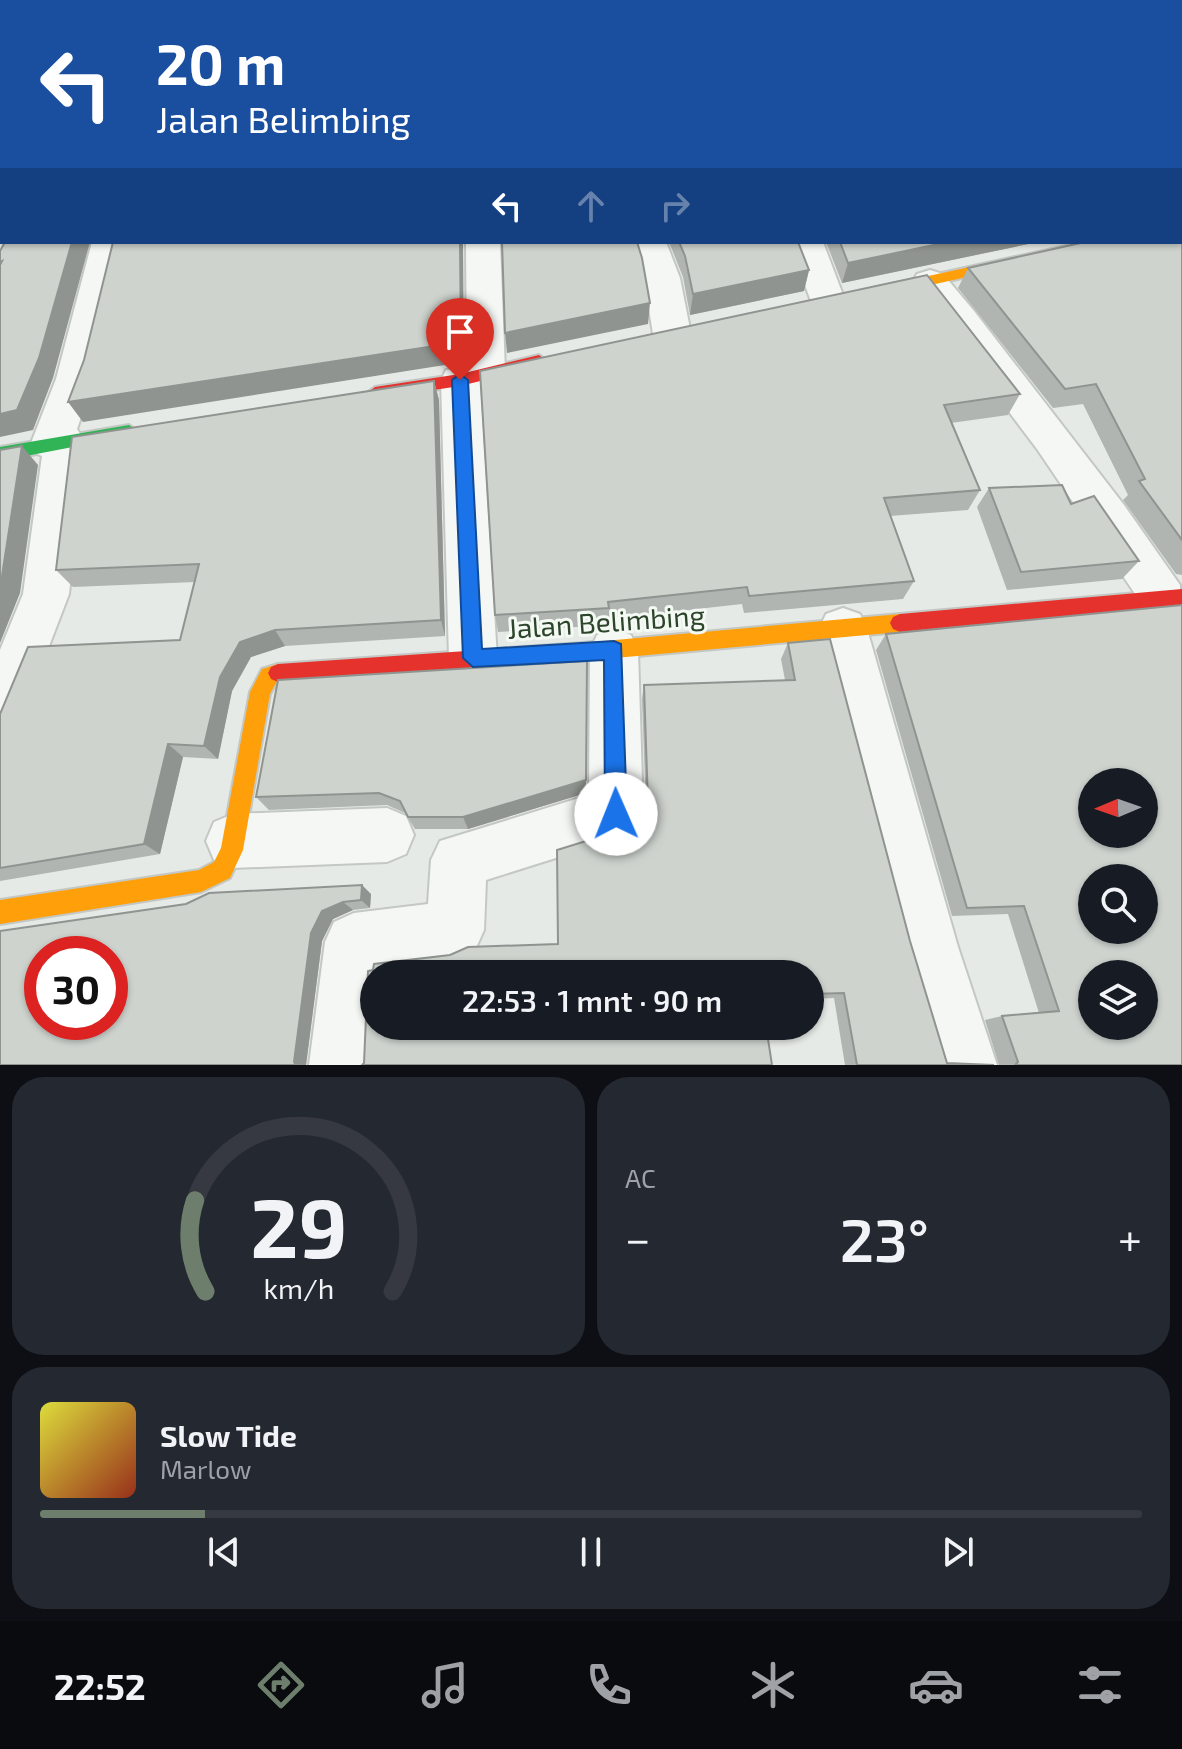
<!DOCTYPE html>
<html lang="id">
<meta charset="utf-8">
<style>
body{margin:0;font-family:"Exo 2",sans-serif;background:#242831;color:#f1f3f6;height:100vh;display:flex;flex-direction:column;font-size:30px;white-space:nowrap}
*{box-sizing:border-box;margin:0}
p{font-size:26px;color:#9ea1a6}
.icon{flex:none;width:44px;height:44px;fill:none;stroke:currentColor;stroke-width:2;stroke-linecap:round;stroke-linejoin:round}
.map{position:relative;height:1065px;overflow:hidden}
.sheet{display:flex;flex-direction:column;gap:12px;padding:12px;background:#0d0f14;flex:1}
.sheet>*{flex:none}
.top-card{position:absolute;left:0px;top:0px;width:1182px;height:244px;box-shadow:0 2px 6px #0004;background:#1a4fa0;color:#fff;overflow:hidden}
.needle{width:52px;rotate:268deg}
.controls{position:absolute;left:1078px;top:768px;display:grid;gap:16px}
.controls a{display:grid;place-items:center;width:80px;height:80px;border-radius:50%;background:#171b24;box-shadow:0 2px 6px #0004;font-size:40px}
.speed{position:absolute;left:24px;top:936px;display:flex;gap:16px;font-size:40px;font-weight:700;text-align:center}
.speed>*{display:grid;place-content:center;width:104px;height:104px;border-radius:50%;background:#171b24;box-shadow:0 2px 6px #0004;line-height:1}
.speed .limit{border:12px solid #d22;background:#fff;color:#111}
.pin{position:absolute;display:grid;place-items:center;width:68px;height:68px;color:#fff;margin:-82px -34px;border-radius:50% 50% 50% 0;rotate:-45deg;box-shadow:0 0 8px #0007}
.pin .icon{rotate:45deg}
.me{position:absolute;width:88px;margin:-44px;rotate:359deg;stroke-linejoin:round;filter:drop-shadow(0 0 6px #0008)}
.turn{display:flex;align-items:center;gap:28px;height:168px;padding:0 24px;font-size:36px}
.turn .icon{width:104px;height:104px;stroke-width:2.5}
.turn b{display:block;font-size:56px;line-height:68px}
.lanes{display:flex;align-items:center;height:76px;padding:0 24px;background:#0003;justify-content:center;gap:40px;direction:ltr}
.lanes .off{opacity:.35}
.big{font-size:60px;font-weight:600;line-height:1.1}
.sheet .card{flex:1;display:flex;flex-direction:column;justify-content:center;gap:12px;min-width:0;padding:0 28px;border-radius:32px;background:#242831}
.sheet .dial{align-items:center;gap:0}
.dial svg{height:208px;overflow:visible;fill:none;stroke:#363941;stroke-width:7;stroke-linecap:round;text-anchor:middle}
.dial text{fill:#f1f3f6;stroke:none}
.song{display:flex;align-items:center;gap:24px}
.cover{width:96px;height:96px;border-radius:12px;background:linear-gradient(135deg,hsl(60 70% 55%),hsl(10 70% 35%))}
.played{height:8px;border-radius:4px;background:linear-gradient(90deg,#6d7f6c 15%,#363941 15%)}
.keys{display:flex;justify-content:space-around;direction:ltr}
.heat{display:flex;justify-content:space-between;align-items:center;font-size:44px;direction:ltr}
.sheet .tiles{flex:1;display:grid;gap:12px;grid-template-columns:1fr 1fr}
.card:last-child{grid-column:span 2}
.trip{position:absolute;left:360px;top:960px;width:464px;height:80px;border-radius:40px;background:#171b24;box-shadow:0 2px 6px #0004;font-weight:600;line-height:80px;text-align:center}
.tabs{display:flex;height:128px;justify-content:space-around;align-items:center;background:#090b0e;color:#9ea1a6}
.tabs .icon{width:56px;height:56px}
.tabs .active{color:#6d7f6c}
.tabs b{font-size:36px;color:#f1f3f6}
.map>svg:first-child{display:block}
.lines{fill:none;stroke-linecap:round;stroke-linejoin:round}
.street-casing{stroke:#c4c8c4;stroke-width:4}
.fast-casing{stroke:#c4c8c4;stroke-width:4}
.slow-casing{stroke:#c4c8c4;stroke-width:4}
.jam-casing{stroke:#c4c8c4;stroke-width:4}
.street{fill:#f5f7f5;fill-rule:evenodd}
.fast{fill:#30b455;fill-rule:evenodd}
.slow{fill:#ff9f0a;fill-rule:evenodd}
.jam{fill:#e5322d;fill-rule:evenodd}
.wall{fill:#b1b5b1}
.shaded-wall{fill:#909490}
.building{fill:#ced3ce;stroke:#909490;stroke-width:2;fill-rule:evenodd}
.route{fill:#1a73e8;stroke:#114b97;stroke-width:2}
.labels{text-anchor:middle;dominant-baseline:central;stroke-width:6;stroke-linejoin:round;paint-order:stroke}
.street-label{font-size:28px;fill:#2c452b;stroke:#f4f9f4}
</style>
<div class="map">
<svg width="1182" height="1065" viewBox="0 0 1182 1065">
<rect width="100%" height="100%" fill="#e6eae6"/>
<g class="lines">
<!-- street casing -->
<g class="street-casing">
<g id="street">
<rect x="127" y="0" width="26" height="2"/>
<rect x="1180" y="135" width="2" height="20"/>
<rect x="0" y="156" width="2" height="18"/>
<path d="M92 242H126L94 379 77 429 85 441 69 594 18 727 0 734V650L23 594 42 456 37 454 31 443 56 379Z"/>
<path d="M466 242H500L505 371 500 381 480 383 497 658 490 674 473 680 456 674 449 658 441 380 446 370 467 368Z"/>
<path d="M632 242H666L680 278 691 334 685 343 672 347 659 343 653 334 644 278Z"/>
<path d="M789 242H823L846 303 841 312 828 315 815 312Z"/>
<path d="M930 270 943 274 974 311 1124 505 1180 585V613L1164 619 1148 613 1037 449 917 290 912 282 917 274Z"/>
<path d="M843 608 860 614 867 629 958 947 997 1065H935L900 947 819 629 826 614Z"/>
<path d="M614 628 631 635 638 650 643 814 635 833 486 880 484 930 475 950 455 959 380 968V974H374L371 1065H309L325 942 334 922 354 913 428 904 431 860 440 841 589 795 590 650 597 635Z"/>
<path d="M387 808 406 816 414 835 406 854 387 862 233 868 214 860 206 841 214 822 233 814Z"/>
</g>
</g>
<!-- fast casing -->
<g class="fast-casing">
<path id="fast" d="M129 425 137 431 135 435 0 461V447Z"/>
</g>
<!-- slow casing -->
<g class="slow-casing">
<g id="slow">
<path d="M1084 242H1112L1105 246 873 298 866 293 873 288Z"/>
<path d="M900 614 907 617 910 623 907 629 900 632 582 661 575 658 572 652 575 646 582 643Z"/>
<path d="M278 664 285 667 288 673 285 679 276 683 270 694 243 850 230 878 201 892 0 924V900L199 870 214 862 221 848 250 692 262 669Z"/>
</g>
</g>
<!-- jam casing -->
<g class="jam-casing">
<g id="jam">
<path d="M539 355 547 361 545 365 460 386 375 399 367 393 375 387 460 374Z"/>
<path d="M1182 589V605L900 632 893 629 890 623 893 617 900 614Z"/>
<path d="M582 643 589 646 592 652 589 658 582 661 278 682 271 679 268 673 271 667 278 664Z"/>
</g>
</g>
<!-- street -->
<use href="#street" class="street"/>
<!-- fast -->
<use href="#fast" class="fast"/>
<!-- slow -->
<use href="#slow" class="slow"/>
<!-- jam -->
<use href="#jam" class="jam"/>
</g>
<!-- wall -->
<g class="wall">
<path d="M147 0H1182V112L1180 109V2H148Z"/>
<path d="M1182 192V575L1176 574 1123 500 1128 495 1083 404 1053 408 958 288 968 268 1180 242Z"/>
<path d="M669 242H798L809 270 804 291 690 315 683 277Z"/>
<path d="M826 242H1038L842 283Z"/>
<path d="M480 371 1020 394 1008 415 951 423 980 490 968 510 890 516 914 581 903 599 744 613 742 604 608 619V625L498 632 495 615Z"/>
<path d="M434 381 439 400 445 636 285 646 251 657 232 691 218 759 183 757 160 854 0 881V714L180 640 195 582 73 587 56 570Z"/>
<path d="M989 488 1071 504 1139 561 1122 579 1007 590 977 507Z"/>
<path d="M886 634 1182 1065H999L985 1020 1002 1016 1039 1013 1008 914 952 916 876 650Z"/>
<path d="M788 643 910 941 947 1063 994 1065H845L834 998 810 999V974L558 944 638 825 646 808 642 699 644 685 785 680 781 659Z"/>
<path d="M278 680 586 793 468 829H415L405 813 387 805 269 810 256 797Z"/>
<path d="M371 894 370 908 353 910 333 919 322 941 306 1065H0V931Z"/>
</g>
<!-- shaded-wall -->
<g class="shaded-wall">
<path d="M72 242H90L53 378 33 430 0 437V414Z"/>
<path d="M460 242H463L464 362 83 422 68 402Z"/>
<path d="M948 242H1038L842 283 848 263Z"/>
<path d="M809 270 804 291 690 315 693 294Z"/>
<path d="M650 303 648 324 507 353 505 333Z"/>
<path d="M434 381 439 400 445 636 441 620Z"/>
<path d="M22 446 38 465 20 593 0 643V580Z"/>
<path d="M275 630 285 646 251 657 232 691 218 759 204 746 220 677 240 642Z"/>
<path d="M587 661 586 793 468 829 463 817Z"/>
<path d="M168 744 183 757 160 854 144 844Z"/>
<path d="M362 885 371 894 370 908 361 900Z"/>
<path d="M343 902 353 910 333 919 322 941 306 1065H296L294 1062 311 933 322 911Z"/>
</g>
<!-- building -->
<g class="building">
<path d="M156 0H1182V76L1180 73V2H155Z"/>
<path d="M1180 190 1182 192V540L1139 481 1145 479 1096 384 1065 389 968 268 1085 242H1180Z"/>
<path d="M5 242H72L39 358 17 410 0 414V265L2 261 0 262V251Z"/>
<path d="M113 242H460L461 342 68 402 84 360Z"/>
<path d="M502 242H637L642 258 650 303 505 333Z"/>
<path d="M679 242H798L809 270 693 294 685 256Z"/>
<path d="M840 242H948L848 263Z"/>
<path d="M927 275 1020 394 944 405 980 490 884 498 914 581 749 596 747 587 608 602 609 608 495 615 480 371Z"/>
<path d="M434 381 441 620 275 630 240 642 220 677 204 746 168 744 144 844 0 868V714L28 647 180 640 199 564 56 570 72 437Z"/>
<path d="M22 446 2 576 0 580V450Z"/>
<path d="M1062 485 1071 504 1094 496 1139 561 1021 572 989 488Z"/>
<path d="M1182 605V1065H1015L1018 1062 1002 1016 1059 1011 1024 906 967 908 886 634ZM1092 782H1144V834H1092ZM1092 878H1144V930H1092ZM1092 974H1144V1026H1092Z"/>
<path d="M830 639 910 941 947 1063 994 1065H857L844 993 810 994V974H374V1026H766L772 1065H362L364 1063 368 971 373 970 374 964 450 955 468 947 558 944 557 850 638 825 648 804 644 685 795 680 788 643Z"/>
<path d="M587 661 586 780 463 817H408L400 801 379 793 256 797 278 680Z"/>
<path d="M362 885 361 900 343 902 322 911 311 933 294 1062 296 1065H0V931L186 904 209 893ZM42 954H110V1022H42Z"/>
</g>
<!-- route -->
<path class="route" d="M460 374 468 380 482 649 614 641 621 644 627 814 624 822 616 825 608 822 605 814 604 660 473 667 463 658 452 380Z"/>
<g class="labels">
<!-- street labels -->
<g class="street-label">
<text transform="translate(606 621) rotate(-4)">Jalan Belimbing</text>
</g>
</g>
</svg>
<div class="controls">
<a><svg class="needle" viewBox="-14 -14 28 28"><path d="M0-13l5 13h-10z" fill="#e53935"/><path d="M0 13l5-13h-10z" fill="#9ea1a6"/></svg></a>
<a><svg class="icon" aria-label="search" viewBox="0 0 24 24"><circle cx="10" cy="10" r="6"/><path d="M15 15l6 6"/></svg></a>
<a><svg class="icon" aria-label="layers" viewBox="0 0 24 24"><path d="M12 4l9 5-9 5-9-5zM3 14l9 5 9-5"/></svg></a>
</div>
<div class="speed"><div class="limit">30</div></div>
<div class="pin" style="left:460px;top:380px;background:#d93025"><svg class="icon" aria-label="arrive" viewBox="0 0 24 24"><path d="M6 21V4h12l-3 4 3 4H6"/></svg></div>
<svg class="me" style="left:616px;top:814px" viewBox="-20 -20 40 40"><circle r="19" fill="#fff"/><path d="M0-13L10 11 0 6-10 11z" fill="#1a73e8"/></svg>
<div class="trip">22:53 · 1 mnt · 90 m</div>
<div class="top-card">
<div class="turn"><svg class="icon" aria-label="left" viewBox="0 0 24 24"><path d="M17 20v-9H6M10 6l-5 5 5 5"/></svg><div><b>20 m</b>Jalan Belimbing</div></div>
<div class="lanes"><svg class="icon" aria-label="left" viewBox="0 0 24 24"><path d="M17 20v-9H6M10 6l-5 5 5 5"/></svg><svg class="icon off" aria-label="ahead" viewBox="0 0 24 24"><path d="M12 20V5M6 11l6-6 6 6"/></svg><svg class="icon off" aria-label="right" viewBox="0 0 24 24"><path d="M7 20v-9h11M14 6l5 5-5 5"/></svg></div>
</div>
</div>
<section class="sheet">
<div class="tiles">
<div class="card dial"><svg viewBox="0 0 100 80">
<path d="M14 69A42 42 0 1 1 86 69"/>
<path d="M14 69A42 42 0 0 1 10 34" stroke="#6d7f6c"/>
<text x="50" y="56" font-size="32" font-weight="700">29</text>
<text x="50" y="72" font-size="11">km/h</text>
</svg></div>
<div class="card"><p>AC</p>
<div class="heat"><a>−</a><b class="big">23°</b><a>+</a></div>
</div>
<div class="card">
<div class="song"><i class="cover"></i><div><b>Slow Tide</b><p>Marlow</p></div></div>
<div class="played"></div>
<div class="keys"><svg class="icon" aria-label="previous" viewBox="0 0 24 24"><path d="M18 5L8 12l10 7zM5 5v14"/></svg><svg class="icon" aria-label="pause" viewBox="0 0 24 24"><path d="M8 5v14M16 5v14"/></svg><svg class="icon" aria-label="next" viewBox="0 0 24 24"><path d="M6 5l10 7-10 7zM19 5v14"/></svg></div>
</div>
</div>
</section>
<nav class="tabs">
<b>22:52</b>
<svg class="icon active" aria-label="directions" viewBox="0 0 24 24"><path d="M12 3l9 9-9 9-9-9zM9 14v-3h6M13 9l2 2-2 2"/></svg>
<svg class="icon" aria-label="music" viewBox="0 0 24 24"><path d="M9 18V5l10-2v13"/><circle cx="6" cy="18" r="3"/><circle cx="16" cy="16" r="3"/></svg>
<svg class="icon" aria-label="phone" viewBox="0 0 24 24"><path d="M5 4h4l2 5-3 2q2 4 5 5l2-3 5 2v4C11 20 4 13 5 4z"/></svg>
<svg class="icon" aria-label="climate" viewBox="0 0 24 24"><path d="M12 3v18M4 7l16 10M4 17L20 7"/></svg>
<svg class="icon" aria-label="car" viewBox="0 0 24 24"><path d="M5 17H2v-5l4-1 3-4h7l3 4 3 1v5h-3M9 17h6M6 11h13"/><circle cx="7" cy="17" r="2"/><circle cx="17" cy="17" r="2"/></svg>
<svg class="icon" aria-label="filters" viewBox="0 0 24 24"><path d="M4 7h16M4 17h16"/><circle cx="9" cy="7" r="2"/><circle cx="15" cy="17" r="2"/></svg>
</nav>
